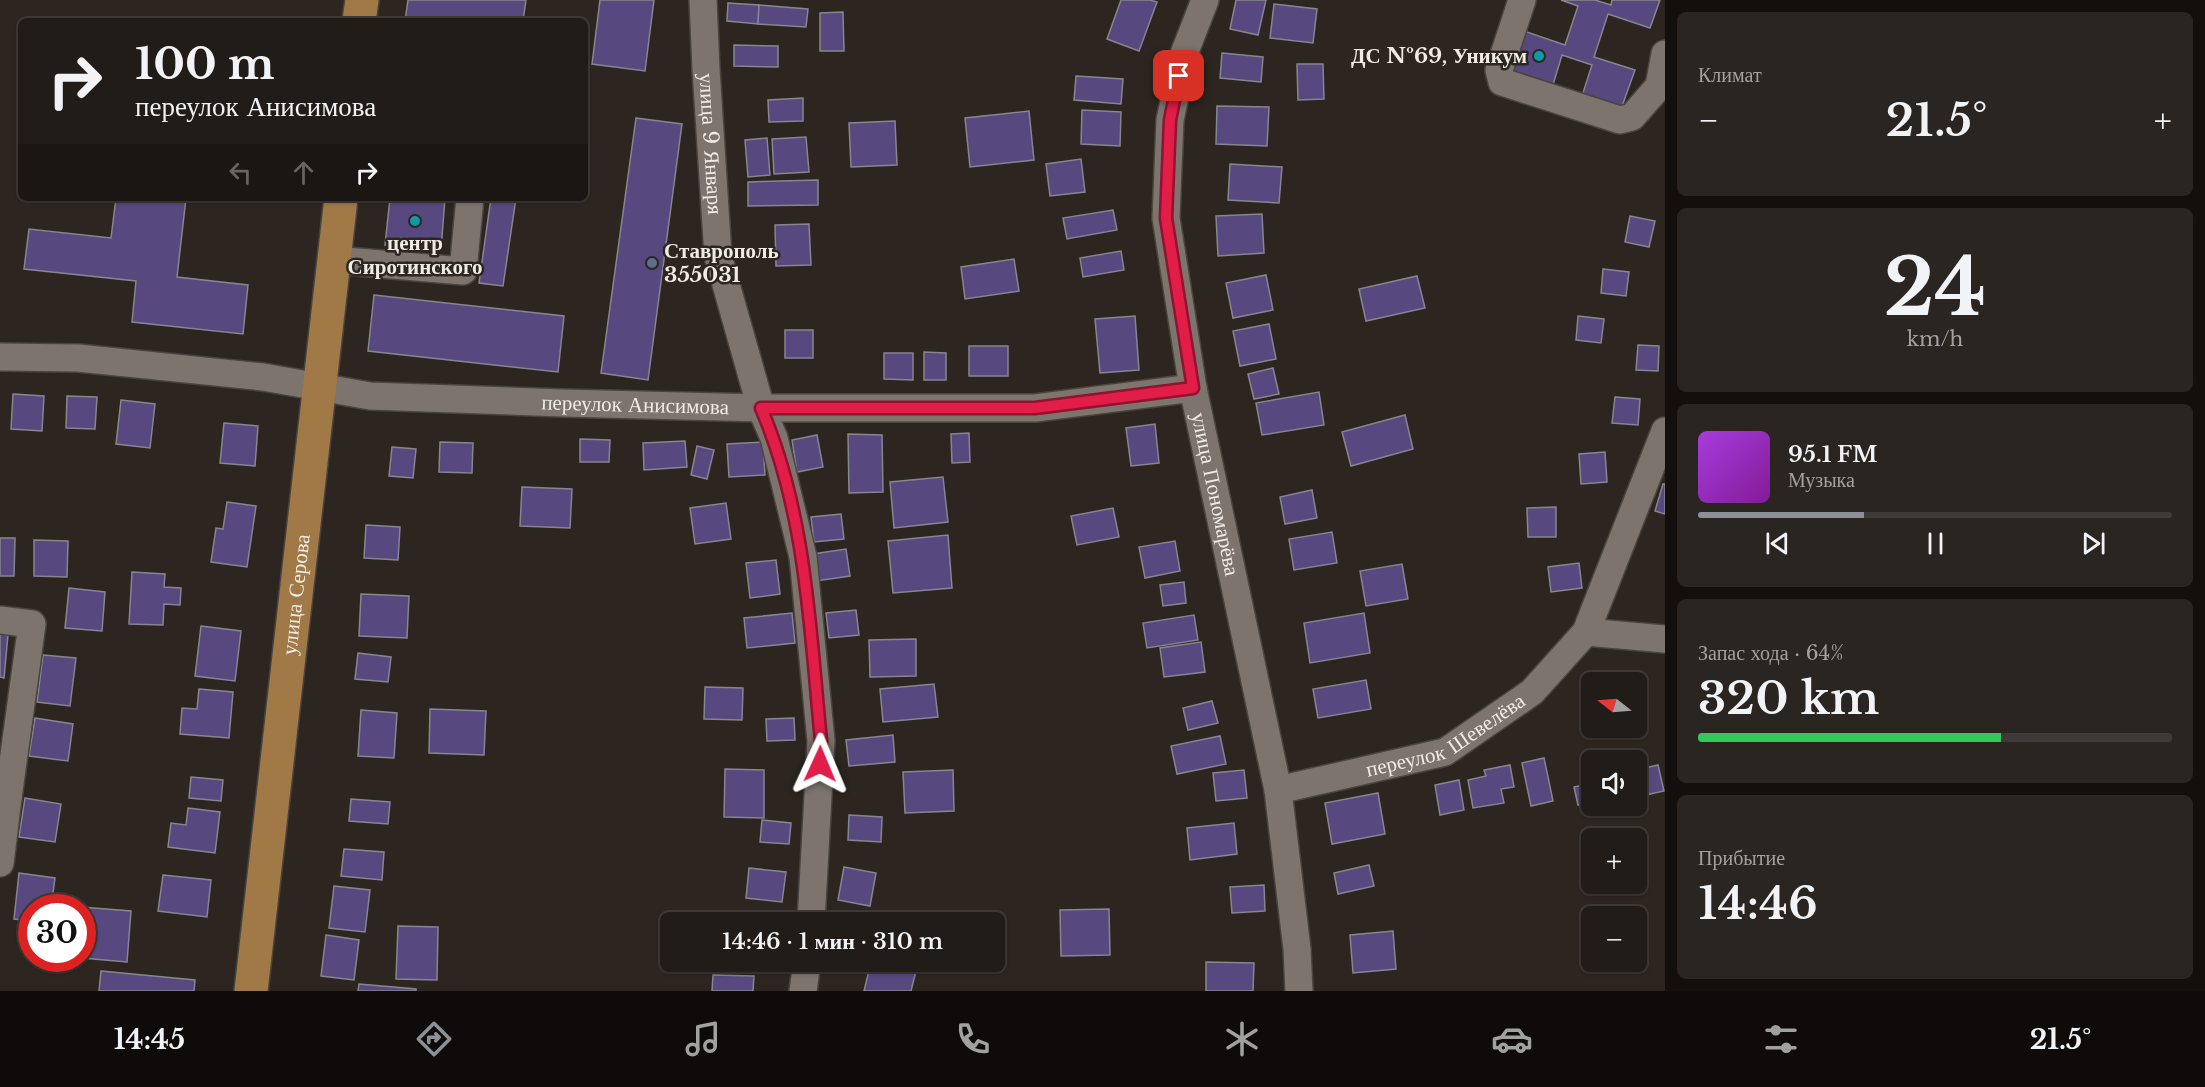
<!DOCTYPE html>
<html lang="ru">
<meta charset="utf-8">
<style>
body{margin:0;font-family:"Libre Baskerville",serif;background:#2a2521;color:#f1f3f6;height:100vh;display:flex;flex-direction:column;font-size:22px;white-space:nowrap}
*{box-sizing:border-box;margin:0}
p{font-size:20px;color:#a2a1a2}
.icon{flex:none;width:33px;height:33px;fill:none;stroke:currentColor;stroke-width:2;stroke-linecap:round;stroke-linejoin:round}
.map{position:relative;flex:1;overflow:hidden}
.side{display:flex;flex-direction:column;gap:12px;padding:12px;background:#130f0d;width:540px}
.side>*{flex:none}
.top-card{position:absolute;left:18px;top:18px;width:570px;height:183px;border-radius:9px;box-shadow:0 2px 4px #0004,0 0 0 2px #3f3a37;background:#221c18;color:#f1f3f6;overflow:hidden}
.needle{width:39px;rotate:287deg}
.buttons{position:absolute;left:1581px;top:672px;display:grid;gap:12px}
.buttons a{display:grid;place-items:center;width:66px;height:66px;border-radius:9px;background:#221c18;box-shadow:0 2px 4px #0004,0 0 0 2px #3f3a37;font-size:30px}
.speed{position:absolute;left:18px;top:894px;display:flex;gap:12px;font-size:30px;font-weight:700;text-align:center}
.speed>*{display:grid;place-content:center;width:78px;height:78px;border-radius:50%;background:#221c18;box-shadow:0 2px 4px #0004,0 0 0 2px #3f3a37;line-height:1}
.speed .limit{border:9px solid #d22;background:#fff;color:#111}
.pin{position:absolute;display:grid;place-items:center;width:51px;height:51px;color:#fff;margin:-26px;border-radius:12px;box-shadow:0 3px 9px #0006}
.me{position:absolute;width:66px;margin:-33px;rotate:1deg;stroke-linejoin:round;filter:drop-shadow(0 0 4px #0008)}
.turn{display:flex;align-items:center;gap:21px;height:126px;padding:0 18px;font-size:27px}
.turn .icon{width:78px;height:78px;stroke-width:2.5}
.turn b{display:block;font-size:42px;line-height:51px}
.lanes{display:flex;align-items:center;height:57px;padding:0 18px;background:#0003;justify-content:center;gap:30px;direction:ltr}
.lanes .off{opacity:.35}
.big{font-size:45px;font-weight:600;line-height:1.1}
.side .card{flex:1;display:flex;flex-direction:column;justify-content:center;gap:9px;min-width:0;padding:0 21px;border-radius:9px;background:#2a2521}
.side .dial{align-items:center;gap:0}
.dial b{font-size:78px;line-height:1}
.song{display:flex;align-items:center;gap:18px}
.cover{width:72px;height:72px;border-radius:9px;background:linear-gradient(135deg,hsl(280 70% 55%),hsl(290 70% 35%))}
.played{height:6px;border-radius:3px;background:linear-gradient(90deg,#8c9099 35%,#3f3a37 35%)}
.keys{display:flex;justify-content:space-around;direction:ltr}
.heat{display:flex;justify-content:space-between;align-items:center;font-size:33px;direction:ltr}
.charge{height:9px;border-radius:4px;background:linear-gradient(90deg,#34c759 64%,#3f3a37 0)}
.trip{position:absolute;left:660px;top:912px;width:345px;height:60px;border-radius:9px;background:#221c18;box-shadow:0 2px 4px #0004,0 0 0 2px #3f3a37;font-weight:600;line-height:60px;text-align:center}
.tab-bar{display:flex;height:96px;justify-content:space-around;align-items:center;background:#0e0b0a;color:#a2a1a2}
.tab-bar .icon{width:42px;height:42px}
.tab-bar .on{color:#8c9099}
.tab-bar b{font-size:27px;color:#f1f3f6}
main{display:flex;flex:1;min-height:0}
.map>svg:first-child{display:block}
.building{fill:#57487f;stroke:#87858f;stroke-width:1.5}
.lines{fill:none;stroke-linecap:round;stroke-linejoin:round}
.minor-casing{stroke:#4a443f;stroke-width:30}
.major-casing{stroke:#4a443f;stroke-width:36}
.minor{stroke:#7d746d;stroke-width:27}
.major{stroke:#a07947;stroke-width:33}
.route-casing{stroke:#92132f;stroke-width:15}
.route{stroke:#e11d48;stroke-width:10}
.culture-dot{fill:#0f9aa8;stroke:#2d2620;stroke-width:2}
.service-dot{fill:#5c6f8a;stroke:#2d2620;stroke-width:2}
.labels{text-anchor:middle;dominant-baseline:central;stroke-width:5;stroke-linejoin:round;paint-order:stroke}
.poi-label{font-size:21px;font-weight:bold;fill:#f0ebe7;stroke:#2d2620;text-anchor:end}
.street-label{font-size:21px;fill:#f0ebe7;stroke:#2d2620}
</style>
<main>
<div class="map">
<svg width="1665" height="991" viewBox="0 0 1665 991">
<rect width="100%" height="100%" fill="#2d2620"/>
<!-- building -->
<g class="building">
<path d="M408 0H526L523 21H405Z"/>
<path d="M600 0H654L645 71 592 64Z"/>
<path d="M1121 0H1150L1157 2 1139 51 1107 39Z"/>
<path d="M1236 0H1266L1258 35 1230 29Z"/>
<path d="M1561 0H1595L1611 5 1612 0H1660L1650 28 1608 14 1594 57 1635 70 1620 112 1581 99 1592 65 1562 55 1552 88 1510 74 1524 31 1565 45 1578 6Z"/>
<path d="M728 3 759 5 758 24 727 21Z"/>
<path d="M1274 4 1317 9 1313 43 1270 38Z"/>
<path d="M759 5 808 9 806 27 758 24Z"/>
<path d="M843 12 844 51H820V13Z"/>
<path d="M734 45 778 46V67L734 66Z"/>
<path d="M1222 53 1263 57 1261 82 1220 78Z"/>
<path d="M1297 64H1323L1324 99 1298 100Z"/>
<path d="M1076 76 1123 79 1121 104 1074 100Z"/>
<path d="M803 98V121L769 122 768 100Z"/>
<path d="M1217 106 1269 107 1267 146 1216 144Z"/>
<path d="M1082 110 1121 112 1120 146 1081 144Z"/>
<path d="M1029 111 1034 160 970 167 965 118Z"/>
<path d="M636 118 682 124 648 380 601 373Z"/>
<path d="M895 121 897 165 851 167 849 123Z"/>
<path d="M806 137 809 172 774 174 772 139Z"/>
<path d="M767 138 770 175 748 177 745 140Z"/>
<path d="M1081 159 1085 192 1050 196 1046 164Z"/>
<path d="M1230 164 1282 167 1279 203 1228 200Z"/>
<path d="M818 180V205L748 206V182Z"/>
<path d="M116 198H186L177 277 248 285 243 334 132 322 136 281 24 269 29 229 111 238Z"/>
<path d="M390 198H445L441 250 385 245Z"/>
<path d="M491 198H516L503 286 479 283Z"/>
<path d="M1113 210 1117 230 1067 239 1063 218Z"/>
<path d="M1262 214 1264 253 1218 256 1216 216Z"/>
<path d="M1630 216 1655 221 1649 247 1625 242Z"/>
<path d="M809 224 811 265 776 266 775 225Z"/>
<path d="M1121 251 1124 270 1083 277 1080 258Z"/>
<path d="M1014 259 1019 291 965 299 961 267Z"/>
<path d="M1603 269 1629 272 1626 296 1601 293Z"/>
<path d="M1266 275 1273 310 1233 318 1226 283Z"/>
<path d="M1417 276 1425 308 1366 321 1359 289Z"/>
<path d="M374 295 564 316 558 372 368 351Z"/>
<path d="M1135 316 1139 370 1100 373 1095 319Z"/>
<path d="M1578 316 1604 319 1601 343 1576 340Z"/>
<path d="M1269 324 1276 359 1240 366 1233 331Z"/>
<rect x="785" y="330" width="28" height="28"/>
<path d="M1638 345 1659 346 1658 371 1636 370Z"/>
<rect x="969" y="346" width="39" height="30"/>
<path d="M924 352 946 353V380H924Z"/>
<path d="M884 353H913V380L884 379Z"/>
<path d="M1273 368 1279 394 1254 399 1248 374Z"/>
<path d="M1319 392 1324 425 1262 435 1256 403Z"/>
<path d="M13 394 44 396 42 431 11 429Z"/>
<path d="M67 396 97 397 95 429 66 428Z"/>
<path d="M1615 397 1640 399 1638 425 1612 423Z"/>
<path d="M121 400 155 404 150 448 116 444Z"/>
<path d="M1405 415 1413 449 1351 466 1342 432Z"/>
<path d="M224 423 258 426 255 466 220 463Z"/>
<path d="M1155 424 1159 463 1131 466 1126 428Z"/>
<path d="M969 433 970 462 952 463 951 434Z"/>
<path d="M848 434 882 435 883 492 849 493Z"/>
<path d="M817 435 823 467 797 472 792 440Z"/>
<path d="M580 439 610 440 609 462H580Z"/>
<path d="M685 441 687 467 644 470 643 443Z"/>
<path d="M440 442 473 443 472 473 439 472Z"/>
<path d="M763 442 765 475 729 477 727 444Z"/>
<path d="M697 446 714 450 707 479 691 475Z"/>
<path d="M392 447 416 449 413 478 389 476Z"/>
<path d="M1605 452 1607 482 1581 484 1579 454Z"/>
<path d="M943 477 948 522 894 528 890 482Z"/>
<path d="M1663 484H1665V514L1655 511Z"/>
<path d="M522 487 572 489 570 528 520 526Z"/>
<path d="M1312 490 1317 518 1285 524 1280 497Z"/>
<path d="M227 502 256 506 247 567 211 562 216 528 223 529Z"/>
<path d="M726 503 731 539 695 544 690 508Z"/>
<path d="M1556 507V537H1528L1527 508Z"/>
<path d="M1113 508 1119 537 1077 545 1071 516Z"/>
<path d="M841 514 844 539 814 542 811 517Z"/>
<path d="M366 525 400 527 398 560 364 558Z"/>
<path d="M1332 532 1337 563 1294 570 1289 539Z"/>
<path d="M948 535 952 588 893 593 888 541Z"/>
<path d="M0 538H15L14 576H0Z"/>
<path d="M34 540 68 541 67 577 34 576Z"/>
<path d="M1175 541 1180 571 1145 578 1139 547Z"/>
<path d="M846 549 850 576 816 581 813 554Z"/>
<path d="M776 560 780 594 750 598 746 563Z"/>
<path d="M1579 563 1582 588 1551 592 1548 567Z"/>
<path d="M1402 564 1408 599 1366 606 1360 571Z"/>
<path d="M132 572 165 574 164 587 181 588 180 605 164 604 163 625 129 624Z"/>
<path d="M1184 582 1186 603 1163 606 1160 585Z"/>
<path d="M69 588 105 592 102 631 65 628Z"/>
<path d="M361 594 409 596 407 638 359 636Z"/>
<path d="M856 610 859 635 829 638 826 613Z"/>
<path d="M792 613 795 643 747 648 744 618Z"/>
<path d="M1364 613 1370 653 1310 663 1304 623Z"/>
<path d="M1194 615 1198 640 1147 648 1143 623Z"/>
<path d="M201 626 241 631 235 681 195 676Z"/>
<path d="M0 634 8 635 4 678 0 677Z"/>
<path d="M916 639V676L870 677 869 640Z"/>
<path d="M1201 642 1205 672 1164 677 1160 648Z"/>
<path d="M358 653 391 657 388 682 355 679Z"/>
<path d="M43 655 76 658 70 706 37 702Z"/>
<path d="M1366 680 1371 709 1318 718 1313 689Z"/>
<path d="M934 684 938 717 883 722 880 689Z"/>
<path d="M705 687 743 688 742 720 704 719Z"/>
<path d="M199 689 233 692 229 738 180 734 182 708 197 709Z"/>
<path d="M1212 701 1218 723 1188 730 1183 708Z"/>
<path d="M430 709 486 711 484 755 429 753Z"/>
<path d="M361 710 397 713 394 758 358 756Z"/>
<path d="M35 718 73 724 68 761 29 756Z"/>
<path d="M794 718 795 740 767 741 766 719Z"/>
<path d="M893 735 895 762 849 766 846 740Z"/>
<path d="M1220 736 1226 764 1177 774 1171 746Z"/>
<path d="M1544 758 1553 801 1531 806 1522 763Z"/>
<path d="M1510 765 1514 787 1501 789 1504 803 1473 808 1468 780 1486 776 1484 770Z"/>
<path d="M1658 765 1664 791 1641 796 1636 770Z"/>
<path d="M725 769 764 770V818L724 817Z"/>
<path d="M953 770 954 811 905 813 903 772Z"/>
<path d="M1244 770 1247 798 1216 801 1213 773Z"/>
<path d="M191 777 223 780 221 801 189 798Z"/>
<path d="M1459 780 1464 810 1440 815 1435 785Z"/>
<path d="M1592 783V801L1578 805 1574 787Z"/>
<path d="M1378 793 1385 834 1332 844 1325 803Z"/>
<path d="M25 798 61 804 55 842 19 837Z"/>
<path d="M351 799 390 802 388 824 349 821Z"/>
<path d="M188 808 220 812 215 853 168 847 171 823 186 825Z"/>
<path d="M849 815 882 817 881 842 848 840Z"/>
<path d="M762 820 791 823 789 844 760 842Z"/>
<path d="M1234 823 1237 854 1190 860 1187 828Z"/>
<path d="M344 849 384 852 382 880 341 876Z"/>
<path d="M1369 865 1374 886 1338 894 1334 873Z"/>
<path d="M844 867 876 873 870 906 838 900Z"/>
<path d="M749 868 786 872 782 902 746 898Z"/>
<path d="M19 873 55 878 51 908H32V921L14 919Z"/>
<path d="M163 875 211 880 207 917 158 911Z"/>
<path d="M1264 885 1265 911 1232 913 1230 887Z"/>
<path d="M334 886 370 890 365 932 329 928Z"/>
<path d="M81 907 131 911 127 962 82 958V908Z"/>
<path d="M1109 909 1110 955 1061 956 1060 910Z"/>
<path d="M398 926 438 927 437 980 396 979Z"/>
<path d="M1393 931 1396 969 1353 973 1350 935Z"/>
<path d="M326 935 359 940 354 980 321 976Z"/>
<path d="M871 962H892L917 967 911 991H864Z"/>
<path d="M1206 962 1254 963 1253 991H1206Z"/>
<path d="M101 971 195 980 194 991H99Z"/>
<path d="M713 975 754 976 753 991H712Z"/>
<path d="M359 984 416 989V991H358Z"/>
</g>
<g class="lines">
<!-- minor casing -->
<g class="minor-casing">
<g id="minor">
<path id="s1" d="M703 0 706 69 718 256 761 408 774 438 803 557 821 741 811 922"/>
<path id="s2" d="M1205 0 1184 54 1170 120 1166 218 1193 388 1278 790 1297 949 1299 991"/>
<path d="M1522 0 1499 70 1502 82 1620 120 1632 117 1659 86 1665 54"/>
<path d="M334 260 463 271 470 198"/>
<path id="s3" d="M0 357 78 358 263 377 370 396 563 403 761 408H1035L1193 388"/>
<path d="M0 620 32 624 8 798 0 797"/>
<path d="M1586 632 1665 639"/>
<path id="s4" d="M1278 790 1445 752 1532 692 1586 632 1665 431"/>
<path d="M0 863 8 798"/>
<path d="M803 991 807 962"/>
</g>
</g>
<!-- major casing -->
<g class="major-casing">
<g id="major">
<path d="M359 21 362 0"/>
<path id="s5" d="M251 991 341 198"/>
</g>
</g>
<!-- minor -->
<use href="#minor" class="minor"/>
<!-- major -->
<use href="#major" class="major"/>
</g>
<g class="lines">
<!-- route casing -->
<g class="route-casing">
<path id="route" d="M820 764 821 741C810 629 806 512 761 408H1035L1193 388 1166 218 1170 120 1179 76"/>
</g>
<!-- route -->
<use href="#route" class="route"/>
</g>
<!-- markers -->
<g class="culture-dot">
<circle cx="1539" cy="56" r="6"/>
<circle cx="415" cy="221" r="6"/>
</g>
<circle class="service-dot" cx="652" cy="263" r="6"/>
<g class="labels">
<!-- poi labels -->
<g class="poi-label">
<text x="1527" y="56">ДС №69, Уникум</text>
<text x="415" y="243" text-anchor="middle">центр<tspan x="415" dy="24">Сиротинского</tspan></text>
<text x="664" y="251" text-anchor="start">Ставрополь<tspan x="664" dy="24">355031</tspan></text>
</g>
<!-- street labels -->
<g class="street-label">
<text stroke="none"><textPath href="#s1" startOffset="144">улица 9 Января</textPath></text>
<text stroke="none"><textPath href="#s3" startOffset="638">переулок Анисимова</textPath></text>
<text stroke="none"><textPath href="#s2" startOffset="504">улица Пономарёва</textPath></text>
<text stroke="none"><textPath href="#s5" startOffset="399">улица Серова</textPath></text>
<text stroke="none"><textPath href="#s4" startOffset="178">переулок Шевелёва</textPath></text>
</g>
</g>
</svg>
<div class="buttons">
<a><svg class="needle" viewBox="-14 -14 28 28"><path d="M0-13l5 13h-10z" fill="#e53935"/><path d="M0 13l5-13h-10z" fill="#a2a1a2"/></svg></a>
<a><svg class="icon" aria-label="sound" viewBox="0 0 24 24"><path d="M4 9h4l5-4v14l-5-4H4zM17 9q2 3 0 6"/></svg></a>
<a>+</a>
<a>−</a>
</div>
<div class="speed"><div class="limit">30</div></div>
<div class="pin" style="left:1179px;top:76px;background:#d93025"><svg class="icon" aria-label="arrive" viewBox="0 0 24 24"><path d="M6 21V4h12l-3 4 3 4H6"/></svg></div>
<svg class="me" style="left:820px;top:764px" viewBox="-20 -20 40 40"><path d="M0-17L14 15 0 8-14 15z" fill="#e11d48" stroke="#fff" stroke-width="4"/></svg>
<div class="trip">14:46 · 1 мин · 310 m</div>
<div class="top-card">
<div class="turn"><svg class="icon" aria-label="right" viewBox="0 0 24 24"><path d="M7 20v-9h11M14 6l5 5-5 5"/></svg><div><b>100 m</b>переулок Анисимова</div></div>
<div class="lanes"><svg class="icon off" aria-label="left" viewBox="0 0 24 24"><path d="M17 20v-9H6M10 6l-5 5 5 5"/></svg><svg class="icon off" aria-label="ahead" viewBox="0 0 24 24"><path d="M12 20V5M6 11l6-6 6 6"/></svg><svg class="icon" aria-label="right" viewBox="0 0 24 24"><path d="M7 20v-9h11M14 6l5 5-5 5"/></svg></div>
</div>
</div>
<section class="side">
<div class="card"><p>Климат</p>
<div class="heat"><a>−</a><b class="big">21.5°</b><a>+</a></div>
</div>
<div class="card dial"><b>24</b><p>km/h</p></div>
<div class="card">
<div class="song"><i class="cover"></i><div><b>95.1 FM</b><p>Музыка</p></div></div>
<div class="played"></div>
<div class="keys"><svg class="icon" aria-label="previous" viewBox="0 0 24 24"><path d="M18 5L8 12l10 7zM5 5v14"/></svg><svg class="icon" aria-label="pause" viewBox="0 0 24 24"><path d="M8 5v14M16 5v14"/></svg><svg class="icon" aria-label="next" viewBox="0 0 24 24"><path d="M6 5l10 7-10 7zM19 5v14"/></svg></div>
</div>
<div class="card"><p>Запас хода · 64%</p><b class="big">320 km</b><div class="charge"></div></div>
<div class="card"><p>Прибытие</p><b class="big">14:46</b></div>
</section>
</main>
<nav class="tab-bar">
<b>14:45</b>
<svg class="icon on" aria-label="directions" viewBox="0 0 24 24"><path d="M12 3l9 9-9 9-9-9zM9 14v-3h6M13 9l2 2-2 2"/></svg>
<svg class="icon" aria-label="music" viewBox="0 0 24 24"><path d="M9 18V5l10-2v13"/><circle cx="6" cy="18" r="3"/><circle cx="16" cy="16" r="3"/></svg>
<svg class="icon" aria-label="phone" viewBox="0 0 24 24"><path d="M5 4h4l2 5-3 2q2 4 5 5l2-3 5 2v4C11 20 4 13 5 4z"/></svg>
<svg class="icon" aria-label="climate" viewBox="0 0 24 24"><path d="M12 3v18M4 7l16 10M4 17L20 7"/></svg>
<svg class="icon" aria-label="car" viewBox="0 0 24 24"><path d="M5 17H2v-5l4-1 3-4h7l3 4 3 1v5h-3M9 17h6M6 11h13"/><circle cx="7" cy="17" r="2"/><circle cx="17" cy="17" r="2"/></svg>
<svg class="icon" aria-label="filters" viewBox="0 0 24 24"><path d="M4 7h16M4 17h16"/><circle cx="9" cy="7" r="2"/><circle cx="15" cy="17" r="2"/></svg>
<b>21.5°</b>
</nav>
